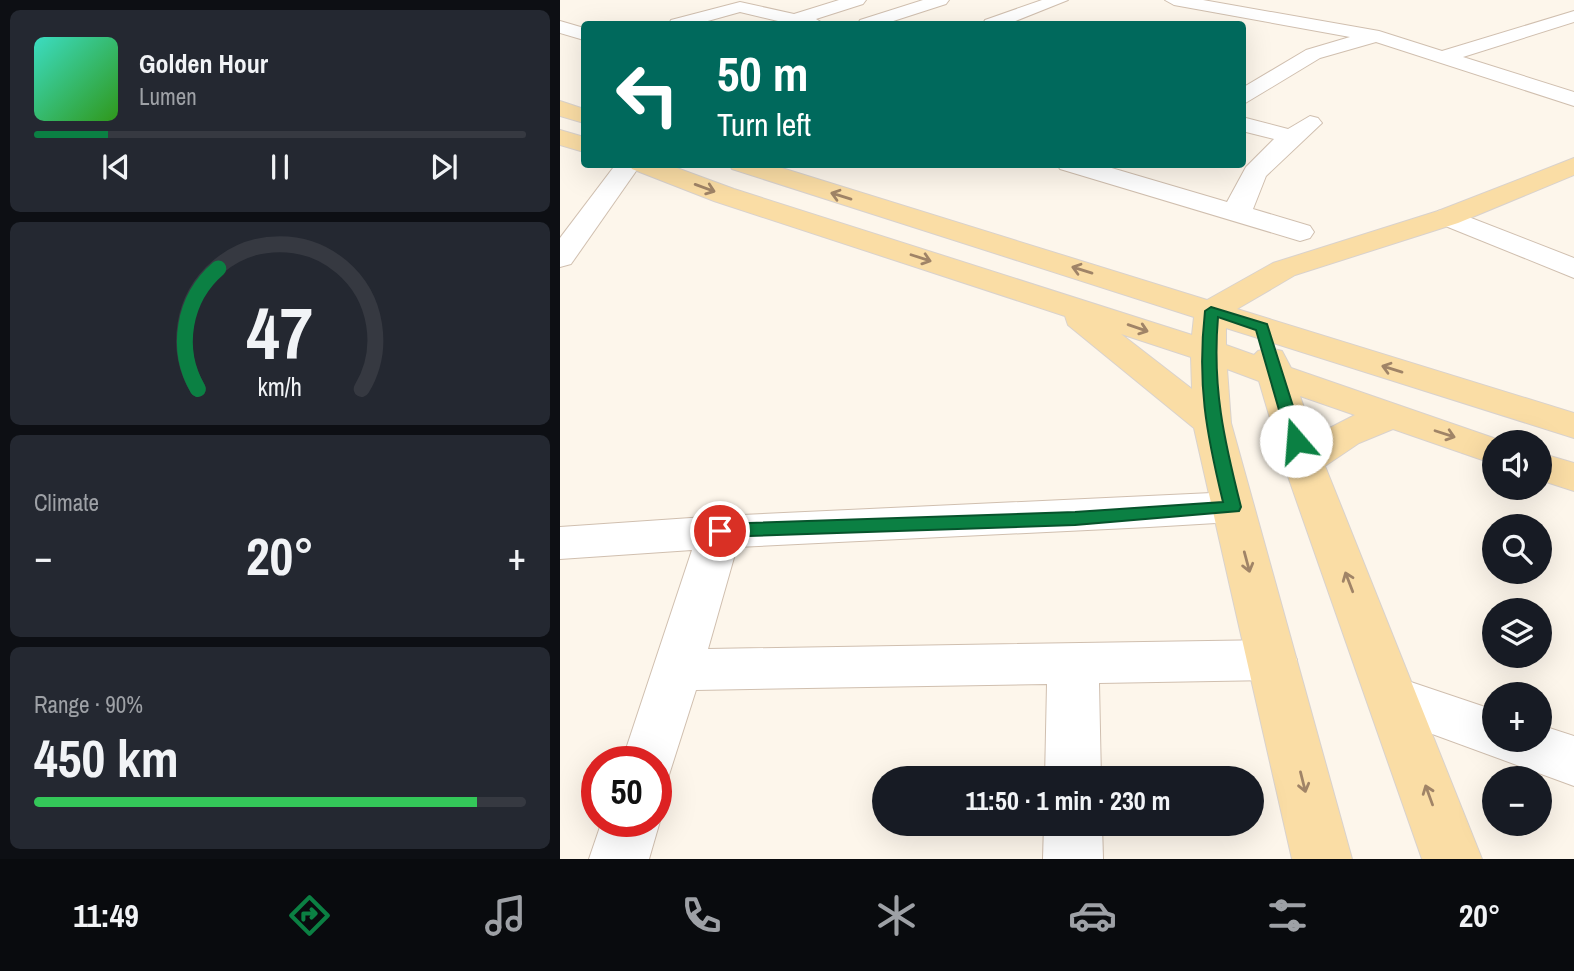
<!DOCTYPE html>
<meta charset="utf-8">
<style>
body{margin:0;font-family:"Archivo Narrow",sans-serif;background:#242831;color:#f1f3f6;height:100vh;display:flex;flex-direction:column;font-size:26px;white-space:nowrap}
*{box-sizing:border-box;margin:0}
p{font-size:23px;color:#9ea1a6}
.icon{flex:none;width:38px;height:38px;fill:none;stroke:currentColor;stroke-width:2;stroke-linecap:round;stroke-linejoin:round}
.map{position:relative;flex:1;overflow:hidden}
.sheet{display:flex;flex-direction:column;gap:10px;padding:10px;background:#0d0f14;width:560px}
.sheet>*{flex:none}
.hud{position:absolute;left:21px;top:21px;width:665px;height:147px;border-radius:7px;box-shadow:0 7px 28px #0002;background:#00695c;color:#fff;overflow:hidden}
.buttons{position:absolute;left:922px;top:430px;display:grid;gap:14px}
.buttons a{display:grid;place-items:center;width:70px;height:70px;border-radius:50%;background:#171b24;box-shadow:0 7px 28px #0002;font-size:35px}
.speed{position:absolute;left:21px;top:746px;display:flex;gap:14px;font-size:35px;font-weight:700;text-align:center}
.speed>*{display:grid;place-content:center;width:91px;height:91px;border-radius:50%;background:#171b24;box-shadow:0 7px 28px #0002;line-height:1}
.speed .limit{border:10px solid #d22;background:#fff;color:#111}
.pin{position:absolute;display:grid;place-items:center;width:60px;height:60px;color:#fff;margin:-30px;border:4px solid #fff;border-radius:50%;box-shadow:0 2px 7px #0007}
.me{position:absolute;width:77px;margin:-38px;rotate:342deg;stroke-linejoin:round;filter:drop-shadow(0 0 5px #0008)}
.turn{display:flex;align-items:center;gap:24px;height:147px;padding:0 21px;font-size:32px}
.turn .icon{width:91px;height:91px;stroke-width:2.5}
.turn b{display:block;font-size:49px;line-height:60px}
.big{font-size:52px;font-weight:700;line-height:1.1}
.sheet .tile{flex:1;display:flex;flex-direction:column;justify-content:center;gap:10px;min-width:0;padding:0 24px;border-radius:10px;background:#242831}
.sheet .dial{align-items:center;gap:0}
.dial svg{height:182px;overflow:visible;fill:none;stroke:#363941;stroke-width:7;stroke-linecap:round;text-anchor:middle}
.dial text{fill:#f1f3f6;stroke:none}
.song{display:flex;align-items:center;gap:21px}
.cover{width:84px;height:84px;border-radius:10px;background:linear-gradient(135deg,hsl(170 70% 55%),hsl(110 70% 35%))}
.played{height:7px;border-radius:4px;background:linear-gradient(90deg,#0b8043 15%,#363941 15%)}
.keys{display:flex;justify-content:space-around;direction:ltr}
.heat{display:flex;justify-content:space-between;align-items:center;font-size:38px;direction:ltr}
.charge{height:10px;border-radius:5px;background:linear-gradient(90deg,#34c759 90%,#363941 0)}
.trip{position:absolute;left:312px;top:766px;width:392px;height:70px;border-radius:35px;background:#171b24;box-shadow:0 7px 28px #0002;font-weight:700;line-height:70px;text-align:center}
.tab-bar{display:flex;height:112px;justify-content:space-around;align-items:center;background:#090b0e;color:#9ea1a6}
.tab-bar .icon{width:49px;height:49px}
.tab-bar .on{color:#0b8043}
.tab-bar b{font-size:32px;color:#f1f3f6}
main{display:flex;flex:1;min-height:0}
.map>svg:first-child{display:block}
.lines{fill:none;stroke-linecap:round;stroke-linejoin:round}
.minor-casing{stroke:#d0bfaf;stroke-width:2}
.major-casing{stroke:#d9d2cd;stroke-width:2}
.minor{fill:#fff;fill-rule:evenodd}
.major{fill:#fadda5;fill-rule:evenodd}
.oneway{stroke:#a08467}
.route{fill:#0b8043;stroke:#07532c;stroke-width:2}
</style>
<main>
<section class="sheet">
<div class="tile">
<div class="song"><i class="cover"></i><div><b>Golden Hour</b><p>Lumen</p></div></div>
<div class="played"></div>
<div class="keys"><svg class="icon" aria-label="previous" viewBox="0 0 24 24"><path d="M18 5L8 12l10 7zM5 5v14"/></svg><svg class="icon" aria-label="pause" viewBox="0 0 24 24"><path d="M8 5v14M16 5v14"/></svg><svg class="icon" aria-label="next" viewBox="0 0 24 24"><path d="M6 5l10 7-10 7zM19 5v14"/></svg></div>
</div>
<div class="tile dial"><svg viewBox="0 0 100 80">
<path d="M14 69A42 42 0 1 1 86 69"/>
<path d="M14 69A42 42 0 0 1 23 16" stroke="#0b8043"/>
<text x="50" y="56" font-size="32" font-weight="700">47</text>
<text x="50" y="72" font-size="11">km/h</text>
</svg></div>
<div class="tile"><p>Climate</p>
<div class="heat"><a>−</a><b class="big">20°</b><a>+</a></div>
</div>
<div class="tile"><p>Range · 90%</p><b class="big">450 km</b><div class="charge"></div></div>
</section>
<div class="map">
<svg width="1014" height="859" viewBox="0 0 1014 859">
<rect width="100%" height="100%" fill="#fdf6eb"/>
<g class="lines">
<!-- minor casing -->
<g class="minor-casing">
<g id="minor">
<path d="M279 0H306L303 4 256 19 264 24H219L218 21 180 12 137 24H109L111 20 180 2 234 14Z"/>
<path d="M363 0H389L386 4 324 24H298L300 20Z"/>
<path d="M482 0H508L448 24H423L425 20Z"/>
<path d="M605 0H643L819 31 882 51 1014 11V22L903 57 1014 92V106L816 42 760 58 682 105V88L746 50 790 37 614 5Z"/>
<path d="M0 21 24 28V40L0 33Z"/>
<path d="M750 116 758 118 762 123 706 176 693 209 750 226 754 232 750 238 740 241 500 169 497 164H538L667 202 686 167 714 139 682 131V117L728 129Z"/>
<path d="M56 164H81L11 264 0 267V238Z"/>
<path d="M888 209 1014 258V278L878 223 874 217 878 211Z"/>
<path d="M673 492 688 497 694 507 688 517 673 522 589 527 177 547 148 649 712 640 730 646 737 660 730 674 712 680 539 683 541 779H485L487 684 136 690 108 778 96 783V761H62L132 550 0 559V527L160 516Z"/>
<path d="M833 676 934 710V740H980V725L1014 736V786L815 713 807 698 815 683Z"/>
<path d="M96 813 100 821 89 859H29L42 821H96Z"/>
<path d="M484 824H542L543 859H483Z"/>
</g>
</g>
<!-- major casing -->
<g class="major-casing">
<g id="major">
<path d="M0 101 24 109V123L0 116Z"/>
<path d="M0 130 24 137V152L0 145Z"/>
<path d="M1014 158V175L898 223 735 275 677 309 1014 413V438L666 328V345L694 355 698 351 710 348 722 351 731 368 948 443H934V464L833 429 799 443 765 466 922 859H862L723 462 699 381 667 369 671 423 792 859H732L634 428 508 325 505 316 154 201 72 169 69 164H106L174 189 632 335 634 317 172 169 169 164H209L647 300 713 263 878 211ZM561 334 631 357 632 389ZM740 396 795 415 754 436Z"/>
<path d="M980 453 1014 463V491L980 480Z"/>
</g>
</g>
<!-- minor -->
<use href="#minor" class="minor"/>
<!-- major -->
<use href="#major" class="major"/>
</g>
<!-- one-way arrows -->
<defs><path id="oneway-shaft" d="M-6 0H5M1.5-3L5.5 0L1.5 3" fill="none" stroke-width="1.6" stroke-linecap="round" stroke-linejoin="round" transform="scale(1.75)"/></defs>
<g class="oneway">
<use href="#oneway-shaft" transform="translate(145 188) rotate(20)"/>
<use href="#oneway-shaft" transform="translate(281 196) rotate(-163)"/>
<use href="#oneway-shaft" transform="translate(361 258) rotate(18)"/>
<use href="#oneway-shaft" transform="translate(522 270) rotate(-163)"/>
<use href="#oneway-shaft" transform="translate(578 328) rotate(19)"/>
<use href="#oneway-shaft" transform="translate(832 369) rotate(-163)"/>
<use href="#oneway-shaft" transform="translate(885 434) rotate(18)"/>
<use href="#oneway-shaft" transform="translate(687 562) rotate(75)"/>
<use href="#oneway-shaft" transform="translate(789 582) rotate(-111)"/>
<use href="#oneway-shaft" transform="translate(743 782) rotate(76)"/>
<use href="#oneway-shaft" transform="translate(869 795) rotate(-110)"/>
</g>
<!-- route -->
<path class="route" d="M651 307 707 324 744 441 736 446 728 441 696 330 658 317C652 387 664 440 681 507L679 511 515 525 160 537 151 531 160 524 515 512 663 502C646 432 637 383 645 311Z"/>
</svg>
<div class="buttons">
<a><svg class="icon" aria-label="sound" viewBox="0 0 24 24"><path d="M4 9h4l5-4v14l-5-4H4zM17 9q2 3 0 6"/></svg></a>
<a><svg class="icon" aria-label="search" viewBox="0 0 24 24"><circle cx="10" cy="10" r="6"/><path d="M15 15l6 6"/></svg></a>
<a><svg class="icon" aria-label="layers" viewBox="0 0 24 24"><path d="M12 4l9 5-9 5-9-5zM3 14l9 5 9-5"/></svg></a>
<a>+</a>
<a>−</a>
</div>
<div class="speed"><div class="limit">50</div></div>
<div class="pin" style="left:160px;top:531px;background:#d93025"><svg class="icon" aria-label="arrive" viewBox="0 0 24 24"><path d="M6 21V4h12l-3 4 3 4H6"/></svg></div>
<svg class="me" style="left:736px;top:441px" viewBox="-20 -20 40 40"><circle r="19" fill="#fff"/><path d="M0-13L10 11 0 6-10 11z" fill="#0b8043"/></svg>
<div class="trip">11:50 · 1 min · 230 m</div>
<div class="hud">
<div class="turn"><svg class="icon" aria-label="left" viewBox="0 0 24 24"><path d="M17 20v-9H6M10 6l-5 5 5 5"/></svg><div><b>50 m</b>Turn left</div></div>
</div>
</div>
</main>
<nav class="tab-bar">
<b>11:49</b>
<svg class="icon on" aria-label="directions" viewBox="0 0 24 24"><path d="M12 3l9 9-9 9-9-9zM9 14v-3h6M13 9l2 2-2 2"/></svg>
<svg class="icon" aria-label="music" viewBox="0 0 24 24"><path d="M9 18V5l10-2v13"/><circle cx="6" cy="18" r="3"/><circle cx="16" cy="16" r="3"/></svg>
<svg class="icon" aria-label="phone" viewBox="0 0 24 24"><path d="M5 4h4l2 5-3 2q2 4 5 5l2-3 5 2v4C11 20 4 13 5 4z"/></svg>
<svg class="icon" aria-label="climate" viewBox="0 0 24 24"><path d="M12 3v18M4 7l16 10M4 17L20 7"/></svg>
<svg class="icon" aria-label="car" viewBox="0 0 24 24"><path d="M5 17H2v-5l4-1 3-4h7l3 4 3 1v5h-3M9 17h6M6 11h13"/><circle cx="7" cy="17" r="2"/><circle cx="17" cy="17" r="2"/></svg>
<svg class="icon" aria-label="filters" viewBox="0 0 24 24"><path d="M4 7h16M4 17h16"/><circle cx="9" cy="7" r="2"/><circle cx="15" cy="17" r="2"/></svg>
<b>20°</b>
</nav>
